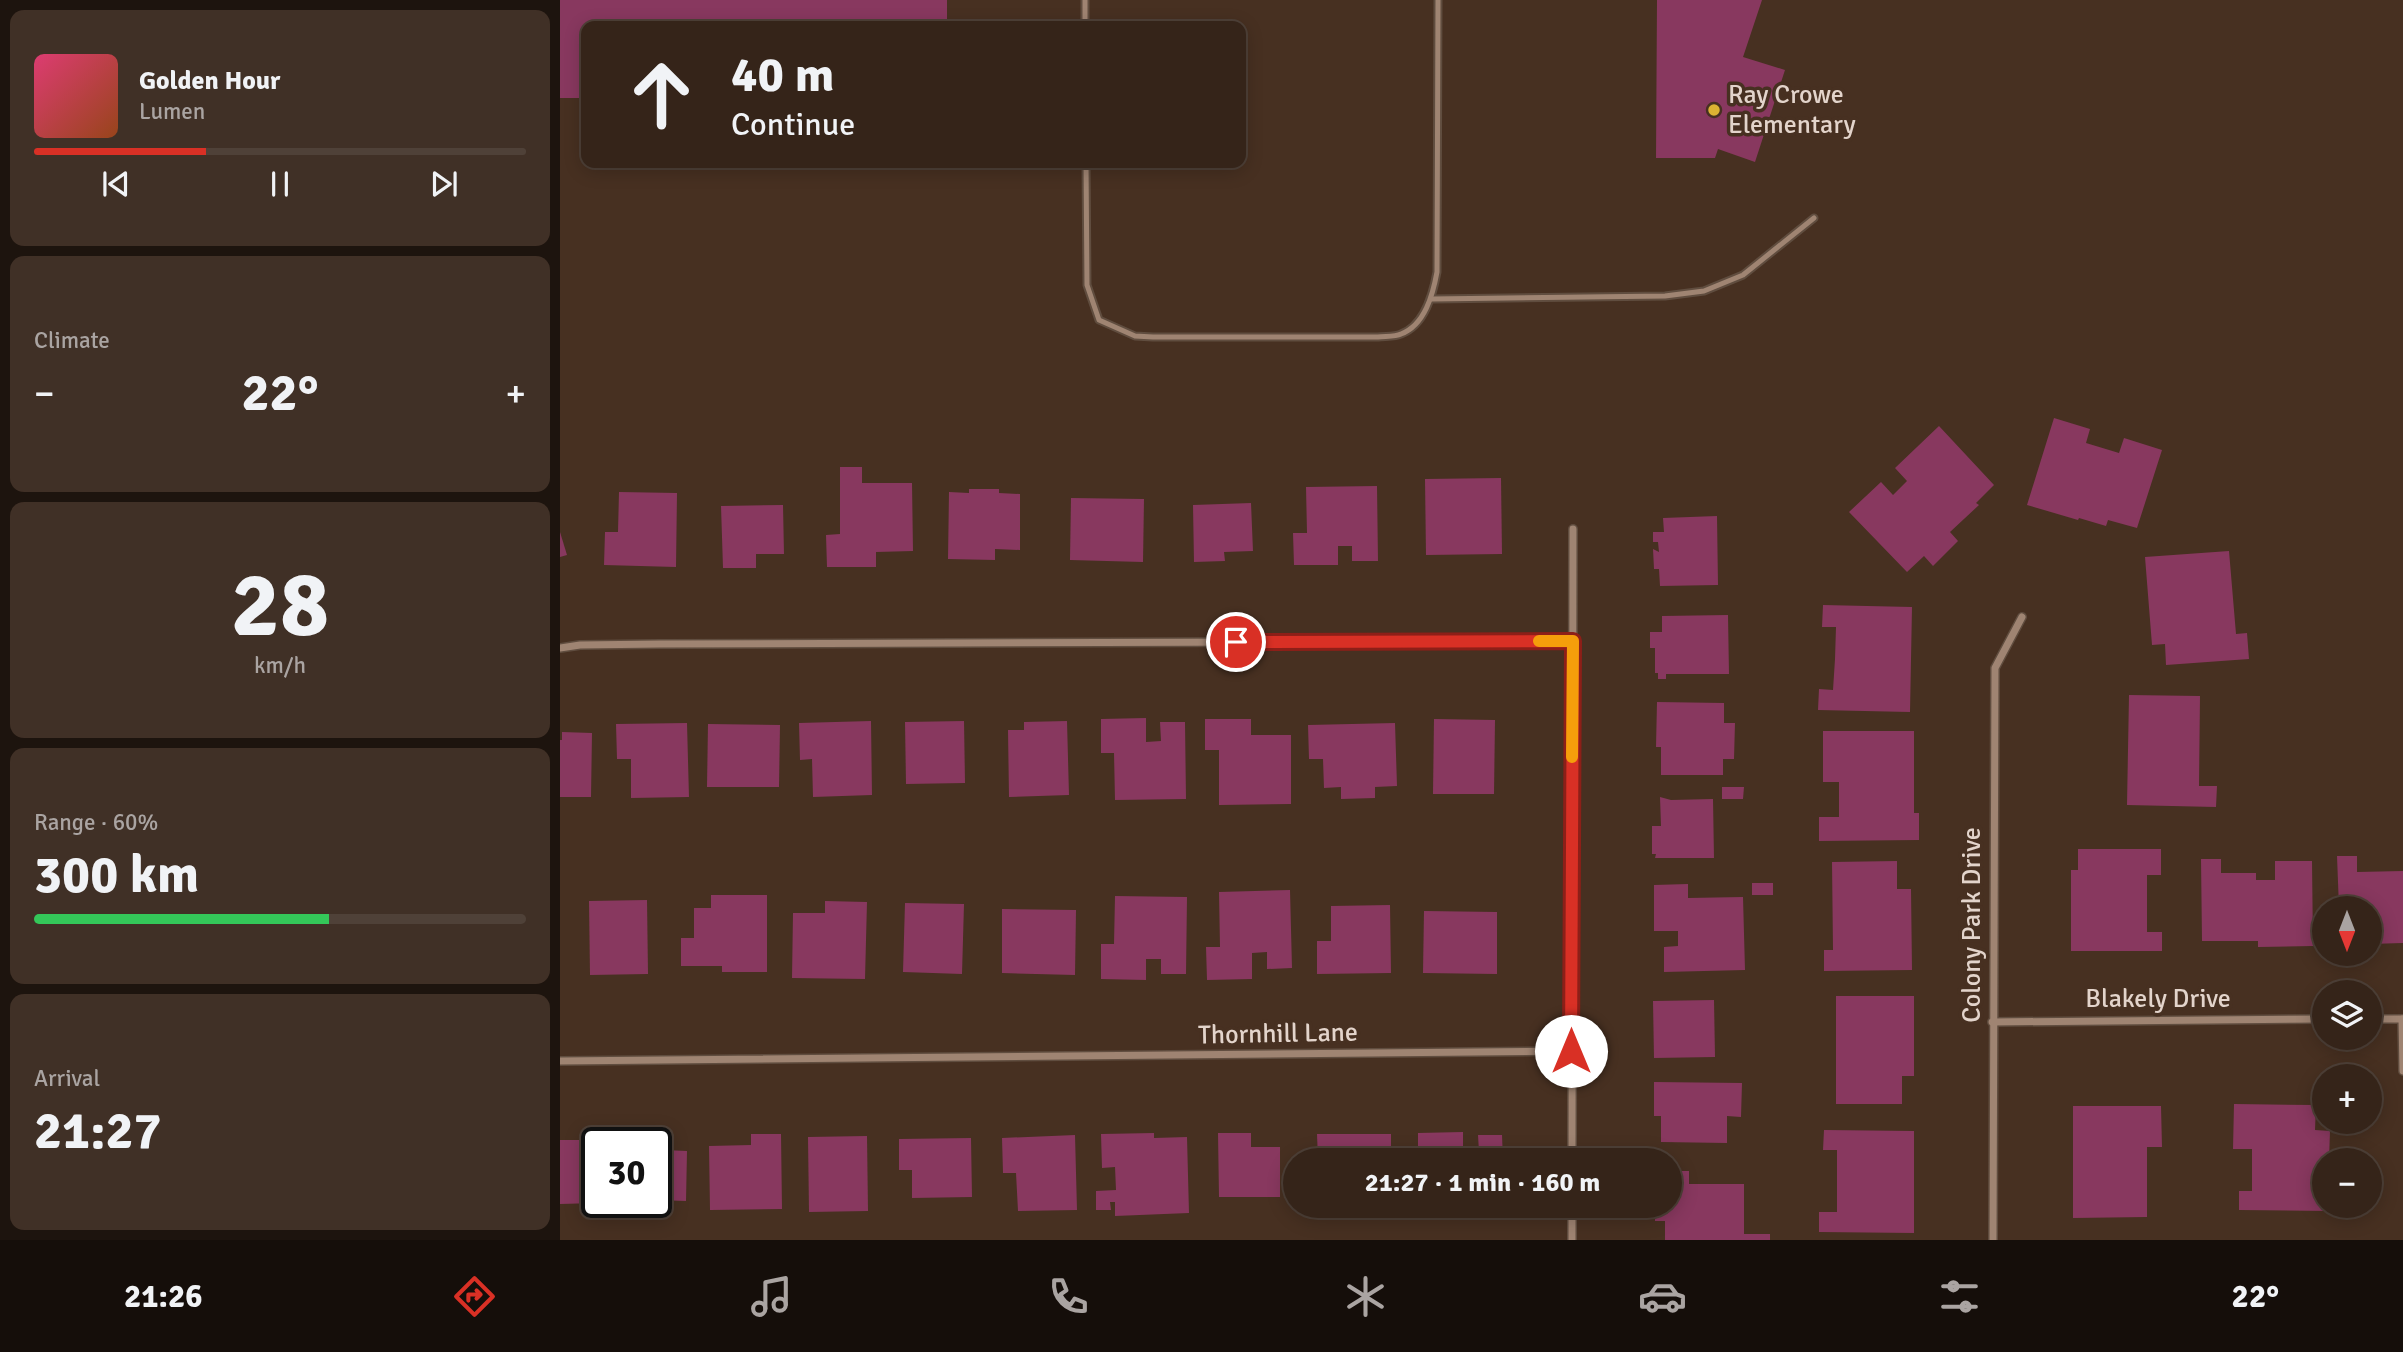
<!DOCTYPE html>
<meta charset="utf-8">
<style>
body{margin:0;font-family:Signika,sans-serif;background:#403026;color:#f1f3f6;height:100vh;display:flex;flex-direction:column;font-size:26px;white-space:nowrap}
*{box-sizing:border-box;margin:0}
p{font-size:23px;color:#aaa4a2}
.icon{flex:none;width:38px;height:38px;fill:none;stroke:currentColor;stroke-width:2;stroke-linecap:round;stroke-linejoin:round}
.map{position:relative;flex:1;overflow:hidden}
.drawer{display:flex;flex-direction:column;gap:10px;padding:10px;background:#1d140e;width:560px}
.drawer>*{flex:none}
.guide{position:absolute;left:21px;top:21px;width:665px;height:147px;border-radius:14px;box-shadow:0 4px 18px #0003,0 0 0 2px #4f4138;background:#352419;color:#f1f3f6;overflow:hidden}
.needle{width:46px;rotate:180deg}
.buttons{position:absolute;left:1752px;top:896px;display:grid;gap:14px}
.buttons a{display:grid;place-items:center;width:70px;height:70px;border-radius:50%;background:#352419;box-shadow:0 4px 18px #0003,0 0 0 2px #4f4138;font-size:35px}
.speed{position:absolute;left:21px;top:1127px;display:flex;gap:14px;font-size:35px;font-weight:700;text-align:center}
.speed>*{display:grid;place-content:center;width:91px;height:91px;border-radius:50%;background:#352419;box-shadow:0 4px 18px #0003,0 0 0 2px #4f4138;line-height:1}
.speed .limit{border:4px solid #111;border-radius:10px;background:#fff;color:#111}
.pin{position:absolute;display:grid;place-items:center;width:60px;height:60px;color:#fff;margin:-30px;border:4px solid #fff;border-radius:50%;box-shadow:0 2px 7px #0007}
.me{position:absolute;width:77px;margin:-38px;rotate:0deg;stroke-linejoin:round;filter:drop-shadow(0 0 5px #0008)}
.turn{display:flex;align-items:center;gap:24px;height:147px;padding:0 35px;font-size:32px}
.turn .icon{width:91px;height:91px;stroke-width:2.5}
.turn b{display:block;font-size:49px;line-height:60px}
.big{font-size:52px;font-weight:700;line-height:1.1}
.drawer .card{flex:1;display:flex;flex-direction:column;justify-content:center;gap:10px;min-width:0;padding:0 24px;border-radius:14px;background:#403026}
.drawer .dial{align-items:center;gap:0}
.dial b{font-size:91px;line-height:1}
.song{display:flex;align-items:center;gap:21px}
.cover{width:84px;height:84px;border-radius:10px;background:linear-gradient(135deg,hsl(340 70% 55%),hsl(20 70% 35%))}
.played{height:7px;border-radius:4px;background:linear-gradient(90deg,#d93025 35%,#4f4138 35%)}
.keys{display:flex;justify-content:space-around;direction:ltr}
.heat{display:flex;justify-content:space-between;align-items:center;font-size:38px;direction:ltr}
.charge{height:10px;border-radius:5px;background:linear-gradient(90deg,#34c759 60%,#4f4138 0)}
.trip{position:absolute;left:723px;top:1148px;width:399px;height:70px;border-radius:35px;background:#352419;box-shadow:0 4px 18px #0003,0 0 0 2px #4f4138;font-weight:700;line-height:70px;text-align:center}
.tab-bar{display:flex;height:112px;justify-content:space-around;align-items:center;background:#150e0a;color:#aaa4a2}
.tab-bar .icon{width:49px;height:49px}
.tab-bar .on{color:#d93025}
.tab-bar b{font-size:32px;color:#f1f3f6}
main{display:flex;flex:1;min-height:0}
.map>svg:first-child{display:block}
.building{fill:#88385f}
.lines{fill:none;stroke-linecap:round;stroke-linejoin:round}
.service-casing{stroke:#604d3f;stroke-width:9}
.minor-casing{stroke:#604d3f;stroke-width:10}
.service{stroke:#9f8472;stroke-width:5}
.minor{stroke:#9f8472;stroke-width:7}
.route-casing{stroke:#8d1f18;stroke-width:18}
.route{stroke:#d93025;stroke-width:12}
.slow{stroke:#f59e0b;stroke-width:12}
.poi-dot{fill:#dcb233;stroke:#473021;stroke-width:2.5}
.labels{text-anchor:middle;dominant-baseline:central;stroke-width:7;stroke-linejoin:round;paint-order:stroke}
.poi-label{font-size:26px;fill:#e3d4cb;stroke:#473021;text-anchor:start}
.street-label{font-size:26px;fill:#e3d4cb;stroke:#473021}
</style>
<main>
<section class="drawer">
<div class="card">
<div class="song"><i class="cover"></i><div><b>Golden Hour</b><p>Lumen</p></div></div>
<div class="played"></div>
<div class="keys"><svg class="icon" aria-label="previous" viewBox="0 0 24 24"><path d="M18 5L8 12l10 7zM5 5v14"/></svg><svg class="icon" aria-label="pause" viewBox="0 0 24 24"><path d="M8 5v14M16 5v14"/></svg><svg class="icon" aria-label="next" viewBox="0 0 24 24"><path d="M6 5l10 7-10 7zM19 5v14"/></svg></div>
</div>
<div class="card"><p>Climate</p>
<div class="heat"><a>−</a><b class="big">22°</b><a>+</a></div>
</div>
<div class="card dial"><b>28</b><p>km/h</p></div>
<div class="card"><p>Range · 60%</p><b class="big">300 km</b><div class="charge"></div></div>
<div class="card"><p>Arrival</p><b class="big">21:27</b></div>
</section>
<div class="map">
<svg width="1843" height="1240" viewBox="0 0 1843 1240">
<rect width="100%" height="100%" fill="#473021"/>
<!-- building -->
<g class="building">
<path d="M0 0H387V26H26V98H0Z"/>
<path d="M1097 0H1202L1183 57 1225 70 1195 162 1158 149 1155 158H1096Z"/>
<path d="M1494 418 1530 429 1526 443 1559 453 1564 438 1602 450 1577 528 1548 520 1546 526 1519 518 1518 520 1467 505Z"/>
<path d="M1379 426 1434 485 1416 503 1419 505 1390 532 1398 541 1373 566 1364 556 1347 572 1289 512 1321 482 1333 495 1347 481 1335 468Z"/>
<path d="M280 467H302V483H352L353 551 316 552V567H267L266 535 280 534Z"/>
<path d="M941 478 942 554 866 555 865 479Z"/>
<path d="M817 486 818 561H792V546H778V565H734L733 533H747L746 487Z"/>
<path d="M409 489H439V493L460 494V550L435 549V560L388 559 389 492 409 493Z"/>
<path d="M59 492 117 493 116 567 44 565 45 532H58Z"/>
<path d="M511 498 584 499 583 562 510 560Z"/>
<path d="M691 503 693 551 664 552 665 561 634 562 633 505Z"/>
<path d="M223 505 224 554H196V568H163L161 506Z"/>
<path d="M1157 516 1158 585 1100 586 1099 569H1094L1093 549 1099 552 1098 542H1093V532H1104L1103 518Z"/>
<path d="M0 532 7 555 0 557Z"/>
<path d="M1669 551 1676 634 1687 633 1689 659 1606 665 1605 644 1592 645 1585 557Z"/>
<path d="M1263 605 1352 607 1350 712 1258 710 1259 689 1273 690 1275 659 1276 627H1262Z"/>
<path d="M1168 615 1169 674H1106V679H1098V673H1095V648H1090V632H1102V616Z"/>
<path d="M1569 695 1640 696 1639 786H1657L1656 807 1567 805Z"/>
<path d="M1097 702 1164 703V723H1175L1174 759H1163V775H1101V747H1096Z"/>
<path d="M586 718V742L601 741 600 722H625L626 799 555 800 554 753H541V719Z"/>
<path d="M645 719H691V735H731V804L659 805V750H645Z"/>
<path d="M874 719 935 720 934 794H873Z"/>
<path d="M311 721 312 795 253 797 252 759 240 760 239 723Z"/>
<path d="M404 721 405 783 346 784 345 722Z"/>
<path d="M507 721 509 795 449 797 448 730H464V722Z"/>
<path d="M127 723 129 797 71 798V759H57L56 724Z"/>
<path d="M835 723 837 786 815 787V798L781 799V787L764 788 763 759H749L748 725Z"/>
<path d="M148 724 220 725 219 787H147Z"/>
<path d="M1263 731H1354V813H1359V840L1259 841V817H1279V782H1263Z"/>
<path d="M2 732 32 733 31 797H0V740H2Z"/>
<path d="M1162 787H1184L1183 799H1162Z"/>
<path d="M1100 797 1111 800 1153 799 1154 858H1095L1096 854H1092V826H1101Z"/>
<path d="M1518 849H1601V875H1587V932H1602V951H1511V870H1518Z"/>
<path d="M1777 856H1797V872L1843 871V943L1810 944V908H1779Z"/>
<path d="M1641 859H1661V873H1696V880H1715V861H1752L1753 946 1698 947V941H1642Z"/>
<path d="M1337 861V889H1351L1352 970 1264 971V950H1273L1272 862Z"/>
<rect x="1192" y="883" width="21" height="12"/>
<path d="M1128 884V898L1183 897 1185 970 1104 972V947L1118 946V931H1094V885Z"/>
<path d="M730 890 732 968 707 969V952L692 953V979L647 980 646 947H660L659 892Z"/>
<path d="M151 895H207V972H162V966H121V938H134V908H151Z"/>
<path d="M555 896 627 897 626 974H601V959H586V980L541 979V944H554Z"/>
<path d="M87 900 88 974 30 975 29 901Z"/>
<path d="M265 901 307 902 305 979 232 978 233 913H265Z"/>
<path d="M345 903 404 904 402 974 343 972Z"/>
<path d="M830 905 831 973 757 974V941H771V906Z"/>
<path d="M442 909 516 910 515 975 442 973Z"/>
<path d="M864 911 937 912V974L863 973Z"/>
<path d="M1276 996H1354V1076H1342V1104H1276Z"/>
<path d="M1154 1000 1155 1057 1094 1058 1093 1001Z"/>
<path d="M1094 1082 1182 1083 1181 1117 1167 1116V1143L1101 1142V1116H1094Z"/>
<path d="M1674 1104 1756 1105 1755 1130 1770 1131 1769 1160H1764V1206H1769V1211L1679 1210V1191H1692V1149H1673Z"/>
<path d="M1513 1106H1601L1602 1147H1587V1217L1513 1218Z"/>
<path d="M1264 1130 1354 1131V1233L1259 1232V1212H1277V1150H1263Z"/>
<path d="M903 1132V1152H919L918 1135H942L943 1160H858V1133Z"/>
<path d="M594 1133V1138L627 1137 629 1213 555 1216V1202H550L551 1210H536V1191L556 1190 555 1167 542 1168 541 1134Z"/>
<path d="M658 1133H691V1147H720V1197H659Z"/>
<path d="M191 1134H221L222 1209 150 1210 149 1146 191 1145Z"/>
<path d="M757 1134H831V1160H758Z"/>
<path d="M68 1135 104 1136V1150L127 1151 126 1201 96 1200V1143H68Z"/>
<path d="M515 1135 517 1210 458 1211 456 1173H443L442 1138Z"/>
<path d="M307 1136 308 1211 249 1212 248 1137Z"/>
<path d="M411 1138 412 1197 352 1198V1170H339V1139Z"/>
<path d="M0 1140H22V1144H37V1203L0 1204Z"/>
<path d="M1110 1171H1129V1184H1184V1234H1210V1240H1105V1221H1095V1206H1110Z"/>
<path d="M872 1206H943V1212L872 1214Z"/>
</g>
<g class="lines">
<!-- service casing -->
<g class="service-casing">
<g id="service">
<path d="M525 0V26"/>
<path d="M526 163 527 285 539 320 575 336 593 337H818C825 336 835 337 841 334 865 325 873 294 877 272L878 0"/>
<path d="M872 299 1105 296 1144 291 1183 275 1254 218"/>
</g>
</g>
<!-- minor casing -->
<g class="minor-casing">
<g id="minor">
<path d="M0 648 20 645 100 644 1013 641"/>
<path d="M1810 1019H1843"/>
<path d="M1842 1019 1843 1071"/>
<path d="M1432 1022 1764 1019"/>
<path d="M0 1061 1011 1051"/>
<path d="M1012 1160 1013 529"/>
<path d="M1012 1206V1240"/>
<path d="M1433 1240 1435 668 1462 617"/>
</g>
</g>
<!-- service -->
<use href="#service" class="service"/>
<!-- minor -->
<use href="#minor" class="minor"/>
</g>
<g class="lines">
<!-- route casing -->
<g class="route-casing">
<path id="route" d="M676 642 1013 641 1011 1051"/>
</g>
<!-- route -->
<use href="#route" class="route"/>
<!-- slow -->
<path class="slow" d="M979 641H1013L1012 757"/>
</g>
<!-- markers -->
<circle class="poi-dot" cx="1154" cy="110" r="7"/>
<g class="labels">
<!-- poi labels -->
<g class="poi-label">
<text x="1168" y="95">Ray Crowe<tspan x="1168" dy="30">Elementary</tspan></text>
</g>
<!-- street labels -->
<g class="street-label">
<text transform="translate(1412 925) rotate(-90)">Colony Park Drive</text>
<text x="1598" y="999">Blakely Drive</text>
<text transform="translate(718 1034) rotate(-1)">Thornhill Lane</text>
</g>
</g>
</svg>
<div class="buttons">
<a><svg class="needle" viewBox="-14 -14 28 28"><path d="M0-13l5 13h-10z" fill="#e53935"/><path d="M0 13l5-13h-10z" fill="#aaa4a2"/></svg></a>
<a><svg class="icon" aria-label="layers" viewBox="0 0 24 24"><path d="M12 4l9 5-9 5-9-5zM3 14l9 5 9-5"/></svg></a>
<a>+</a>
<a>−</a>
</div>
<div class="speed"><div class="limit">30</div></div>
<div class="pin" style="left:676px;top:642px;background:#d93025"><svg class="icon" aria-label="arrive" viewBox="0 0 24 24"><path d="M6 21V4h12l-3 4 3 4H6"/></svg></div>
<svg class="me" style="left:1011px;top:1051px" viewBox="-20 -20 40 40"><circle r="19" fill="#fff"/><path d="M0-13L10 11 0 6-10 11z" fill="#d93025"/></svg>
<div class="trip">21:27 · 1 min · 160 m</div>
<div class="guide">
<div class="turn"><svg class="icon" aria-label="ahead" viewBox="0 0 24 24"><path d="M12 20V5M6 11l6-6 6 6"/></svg><div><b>40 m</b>Continue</div></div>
</div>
</div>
</main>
<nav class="tab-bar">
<b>21:26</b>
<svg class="icon on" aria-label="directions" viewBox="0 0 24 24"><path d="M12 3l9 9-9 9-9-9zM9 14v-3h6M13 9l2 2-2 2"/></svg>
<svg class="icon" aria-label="music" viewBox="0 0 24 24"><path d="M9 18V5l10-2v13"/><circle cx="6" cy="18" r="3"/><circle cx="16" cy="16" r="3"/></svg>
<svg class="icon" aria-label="phone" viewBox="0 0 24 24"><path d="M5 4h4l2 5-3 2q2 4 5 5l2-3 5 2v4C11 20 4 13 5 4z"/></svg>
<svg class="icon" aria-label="climate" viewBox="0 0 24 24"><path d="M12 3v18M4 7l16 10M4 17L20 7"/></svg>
<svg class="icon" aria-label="car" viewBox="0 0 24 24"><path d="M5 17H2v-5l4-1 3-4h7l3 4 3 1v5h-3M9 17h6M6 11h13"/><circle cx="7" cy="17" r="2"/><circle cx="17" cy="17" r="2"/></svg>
<svg class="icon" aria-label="filters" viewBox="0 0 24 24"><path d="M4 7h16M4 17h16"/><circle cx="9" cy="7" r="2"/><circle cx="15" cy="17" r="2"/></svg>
<b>22°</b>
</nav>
